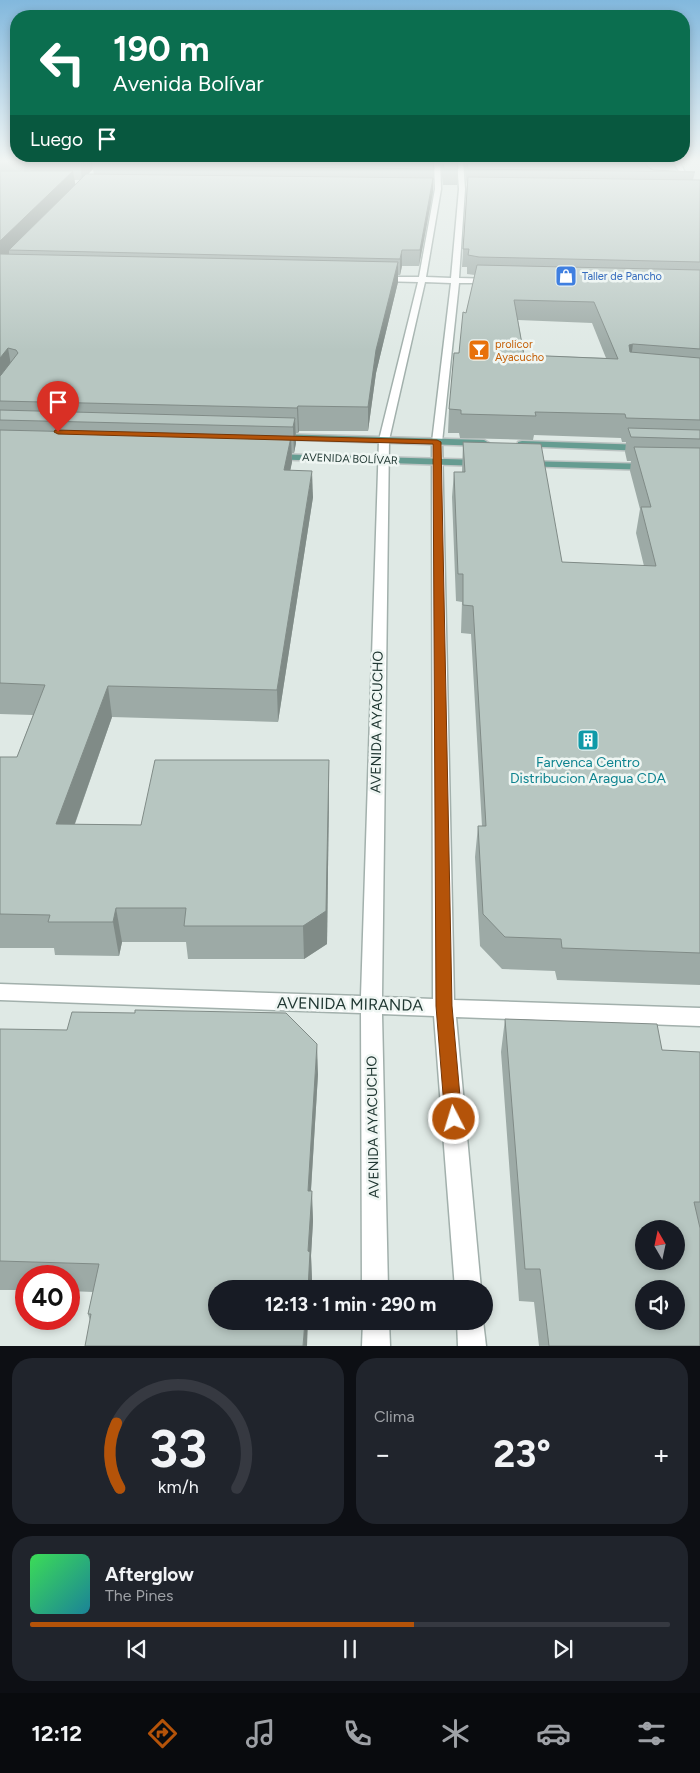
<!DOCTYPE html>
<html lang="es">
<meta charset="utf-8">
<style>
body{margin:0;font-family:Figtree,sans-serif;background:#20242c;color:#f1f3f6;height:100vh;display:flex;flex-direction:column;font-size:19px;white-space:nowrap}
*{box-sizing:border-box;margin:0}
p{font-size:16px;color:#9ea1a6}
.icon{flex:none;width:28px;height:28px;fill:none;stroke:currentColor;stroke-width:2;stroke-linecap:round;stroke-linejoin:round}
.map{position:relative;height:1346px;overflow:hidden}
.panel{display:flex;flex-direction:column;gap:12px;padding:12px;background:#0d0f14;flex:1}
.panel>*{flex:none}
.hud{position:absolute;left:10px;top:10px;width:680px;height:152px;border-radius:20px;box-shadow:0 2px 8px #0003;background:#0b6e4f;color:#fff;overflow:hidden}
.needle{width:32px;rotate:351deg}
.controls{position:absolute;left:635px;top:1220px;display:grid;gap:10px}
.controls a{display:grid;place-items:center;width:50px;height:50px;border-radius:50%;background:#171b24;box-shadow:0 2px 8px #0003;font-size:25px}
.speed{position:absolute;left:15px;top:1265px;display:flex;gap:10px;font-size:25px;font-weight:700;text-align:center}
.speed>*{display:grid;place-content:center;width:65px;height:65px;border-radius:50%;background:#171b24;box-shadow:0 2px 8px #0003;line-height:1}
.speed .limit{border:8px solid #d22;background:#fff;color:#111}
.pin{position:absolute;display:grid;place-items:center;width:42px;height:42px;color:#fff;margin:-51px -21px;border-radius:50% 50% 50% 0;rotate:-45deg;box-shadow:0 0 5px #0007}
.pin .icon{rotate:45deg}
.me{position:absolute;width:55px;margin:-28px;rotate:355deg;stroke-linejoin:round;filter:drop-shadow(0 0 4px #0008)}
.turn{display:flex;align-items:center;gap:18px;height:105px;padding:0 20px;font-size:22px}
.turn .icon{width:65px;height:65px;stroke-width:2.5}
.turn b{display:block;font-size:35px;line-height:42px}
.then{display:flex;align-items:center;height:48px;padding:0 20px;background:#0003;gap:10px;font-size:19px}
.big{font-size:38px;font-weight:700;line-height:1.1}
.panel .tile{flex:1;display:flex;flex-direction:column;justify-content:center;gap:8px;min-width:0;padding:0 18px;border-radius:20px;background:#20242c}
.panel .dial{align-items:center;gap:0}
.dial svg{height:130px;overflow:visible;fill:none;stroke:#363941;stroke-width:7;stroke-linecap:round;text-anchor:middle}
.dial text{fill:#f1f3f6;stroke:none}
.song{display:flex;align-items:center;gap:15px}
.cover{width:60px;height:60px;border-radius:8px;background:linear-gradient(135deg,hsl(130 70% 55%),hsl(190 70% 35%))}
.played{height:5px;border-radius:2px;background:linear-gradient(90deg,#b45309 60%,#363941 60%)}
.keys{display:flex;justify-content:space-around;direction:ltr}
.heat{display:flex;justify-content:space-between;align-items:center;font-size:28px;direction:ltr}
.panel .tiles{flex:1;display:grid;gap:12px;grid-template-columns:1fr 1fr}
.tile:last-child{grid-column:span 2}
.trip{position:absolute;left:208px;top:1280px;width:285px;height:50px;border-radius:25px;background:#171b24;box-shadow:0 2px 8px #0003;font-weight:700;line-height:50px;text-align:center}
.menu{display:flex;height:80px;justify-content:space-around;align-items:center;background:#090b0e;color:#9ea1a6}
.menu .icon{width:35px;height:35px}
.menu .selected{color:#b45309}
.menu b{font-size:22px;color:#f1f3f6}
.map>svg:first-child{display:block}
.lines{fill:none;stroke-linecap:round;stroke-linejoin:round}
.minor-casing{stroke:#a2b0ac;stroke-width:3}
.major-casing{stroke:#bcc3c2;stroke-width:3}
.minor{fill:#fff;fill-rule:evenodd}
.major{fill:#659c91;fill-rule:evenodd}
.wall{fill:#9daaa6;fill-rule:evenodd}
.shaded-wall{fill:#808b87}
.building{fill:#b7c6c1;stroke:#808b87;fill-rule:evenodd}
.route{fill:#b45309;stroke:#753606}
.labels{text-anchor:middle;dominant-baseline:central;stroke-width:5;stroke-linejoin:round;paint-order:stroke}
.far-shop-label{font-size:11px;fill:#366cbe;stroke:#eff6f3;text-anchor:start}
.far-food-label{font-size:11px;fill:#c56008;stroke:#eff6f3;text-anchor:start}
.far-street-label{font-size:11px;fill:#213833;stroke:#eff6f3}
.street-label{font-size:14px;fill:#213833;stroke:#eff6f3}
.culture-label{font-size:14px;fill:#0d838f;stroke:#eff6f3}
.near-street-label{font-size:16px;fill:#213833;stroke:#eff6f3}
</style>
<div class="map">
<svg width="700" height="1346" viewBox="0 0 700 1346">
<rect width="100%" height="100%" fill="#dfe9e5"/>
<g class="lines">
<!-- minor casing -->
<g class="minor-casing">
<g id="minor">
<path d="M434 161H440L441 189 426 277 451 278 459 189 457 161H463L465 189 459 278 493 279 497 281 493 283H459L442 442 454 1000 700 1008V1026L456 1017 481 1289H455L434 1016 382 1014 388 1289H362L361 1013 0 1000V984L361 996 379 440 418 282 379 281 375 279 379 277H419L435 189ZM425 282 451 283 432 442 433 999 382 997 389 440Z"/>
<path d="M673 161H679L691 184 682 186V184L685 182Z"/>
<path d="M363 1321H389L390 1346H362Z"/>
<path d="M457 1321H483L486 1346H458Z"/>
</g>
</g>
<!-- major casing -->
<g class="major-casing">
<g id="major">
<path d="M277 434 484 440 489 443 484 446 273 439V435Z"/>
<path d="M522 441 646 445 651 448 646 451 518 446V442Z"/>
<path d="M271 454 481 460 487 463 481 466 267 459 265 457Z"/>
<path d="M524 461 651 464 657 467 651 470 520 466V462Z"/>
</g>
</g>
<!-- minor -->
<use href="#minor" class="minor"/>
<!-- major -->
<use href="#major" class="major"/>
</g>
<!-- wall -->
<g class="wall">
<path d="M0 161 434 169 433 192 419 266H402L400 275H398V282L376 373 368 431H299L298 433H296V443L294 453H292V462L290 470 313 497 278 722 112 717 75 824 141 825 329 792 327 944 304 959H188L186 942H122L119 956 55 955 54 948H0V757H17L33 715 0 714ZM93 169 94 175 88 174ZM74 180H80L75 185Z"/>
<path d="M440 161H457L458 169 457 185H443Z"/>
<path d="M463 161H644L648 167 653 170 695 172 693 180H700V985L557 980 555 971 502 969 480 946 475 857 478 826H482L471 634 461 633 462 602 456 601 452 497 454 472H462L463 442 562 562 644 566 636 533 640 509 630 471 631 461H627L625 452 626 442H622L621 438 534 435 533 440 460 438 459 433H448L449 409 466 313 475 275 467 274V267H462L467 185ZM518 320 592 323 606 358 524 355Z"/>
<path d="M505 1019 662 1050 700 1052V1346H539L534 1302 519 1301 501 1052Z"/>
<path d="M0 1029 318 1074 311 1191 313 1221 311 1255 312 1280 90 1321 88 1314 93 1292 69 1291V1276H26V1290H0Z"/>
</g>
<!-- shaded-wall -->
<g class="shaded-wall">
<path d="M83 161H101L92 164 93 169 82 180 80 164Z"/>
<path d="M73 171 76 188 9 250V254L0 263V241Z"/>
<path d="M433 178V192L419 266 420 250Z"/>
<path d="M402 250V266L400 275V259Z"/>
<path d="M398 262V282L376 373 368 431V407L376 350Z"/>
<path d="M633 344 630 365 629 345Z"/>
<path d="M8 348 12 371 0 386V358Z"/>
<path d="M298 406 299 431 298 433 297 408Z"/>
<path d="M295 418 296 443 294 453 293 427Z"/>
<path d="M291 437 292 462 285 497 284 470Z"/>
<path d="M312 471 313 497 278 722 277 690Z"/>
<path d="M108 686 112 717 63 857 56 824Z"/>
<path d="M329 760V792L327 944 304 959 303 926Z"/>
<path d="M116 908 122 942 119 956 113 922Z"/>
<path d="M317 1044 318 1074 309 1221 308 1191Z"/>
<path d="M312 1191 313 1221 311 1256 312 1280 311 1289H308V1251Z"/>
<path d="M305 1321H308L307 1346H303Z"/>
</g>
<!-- building -->
<g class="building">
<path d="M0 161H83L80 164H0Z"/>
<path d="M95 161H433L434 169 92 164Z"/>
<path d="M443 161H457L458 169H444Z"/>
<path d="M467 161H644L648 167 653 170 695 172 468 169Z"/>
<path d="M0 171H73L0 241Z"/>
<path d="M86 174 433 178 420 250H402L400 259 9 250Z"/>
<path d="M468 177 700 180V262L479 257 468 255 469 249H463Z"/>
<path d="M0 254 398 262 376 350 368 407 298 406 297 408 0 401V376L1 375 18 353 16 350 8 348 0 358Z"/>
<path d="M477 265 700 270V349L633 344 629 345 630 352 700 358V420L626 418 625 414 535 412 536 416 461 414V410L449 409 454 353H459L463 312 466 313ZM514 300 594 302 618 359 524 355Z"/>
<path d="M0 410 295 418 293 427 0 420Z"/>
<path d="M628 428 700 430V439L631 437Z"/>
<path d="M0 430 291 437 284 470 312 471 277 690 108 686 56 824 141 825 155 760H329L326 911 303 926H184L186 908H116L113 922H48L50 915 0 914V757H17L45 685 0 683Z"/>
<path d="M463 442 541 444 562 562 656 566 641 507H651L634 447 700 448V953L562 948 561 939 505 937 483 914 478 826H486L473 606 463 605V574H458L454 472H465Z"/>
<path d="M135 1010 286 1013 317 1044 308 1191H312L308 1251 310 1252 308 1289H216V1321H305L303 1346H85L91 1314H88L99 1264 0 1261V1029L67 1030 72 1012 135 1013Z"/>
<path d="M505 1019 657 1024 662 1050 700 1052V1202H694L700 1228V1346H549L540 1269H525ZM644 1229H676V1261H644ZM644 1289H676V1321H644Z"/>
</g>
<!-- sky -->
<linearGradient id="sky" x2="0" y2="1"><stop stop-color="#82b8dd"/><stop offset="0.46" stop-color="#f1f5f3"/><stop offset="1" stop-color="#f1f5f3" stop-opacity="0"/></linearGradient>
<rect width="700" height="350" fill="url(#sky)"/>
<!-- route -->
<path class="route" d="M55 430 437 440 441 442 452 1006 462 1119 460 1125 454 1127 448 1125 445 1119 436 1006 433 444 58 434 54 432Z"/>
<!-- icons -->
<defs>
<g id="shop-square" transform="scale(1.125)"><rect x="-9" y="-9" width="18" height="18" rx="4" fill="#3f7fe0" stroke="#eff6f3"/><path d="M-5-2.5h2.3a2.7 3.5 0 0 1 5.4 0H5L5.5 6h-11ZM-1.5-2.5h3a1.5 2.3 0 0 0-3 0Z" fill="#fff"/></g>
<g id="bar-square" transform="scale(1.125)"><rect x="-9" y="-9" width="18" height="18" rx="4" fill="#e8710a" stroke="#eff6f3"/><path d="M-6-5H6L.8 .8V4.5H3.5V6h-7V4.5H-.8V.8Z" fill="#fff"/></g>
<g id="building-square" transform="scale(1.125)"><rect x="-9" y="-9" width="18" height="18" rx="4" fill="#0f9aa8" stroke="#eff6f3"/><path d="M-4-6H4V6H1V3H-1V6H-4ZM-2.5-4.3h1.7v1.8h-1.7ZM.8-4.3h1.7v1.8H.8ZM-2.5-1h1.7V.8h-1.7ZM.8-1h1.7V.8H.8Z" fill="#fff"/></g>
</defs>
<g fill-rule="evenodd">
<use href="#shop-square" x="566" y="276"/>
<use href="#bar-square" x="479" y="350"/>
<use href="#building-square" x="588" y="740"/>
</g>
<g class="labels">
<!-- far-shop labels -->
<g class="far-shop-label">
<text x="582" y="276">Taller de Pancho</text>
</g>
<!-- far-food labels -->
<g class="far-food-label">
<text x="495" y="344">prolicor<tspan x="495" dy="13">Ayacucho</tspan></text>
</g>
<!-- far-street labels -->
<g class="far-street-label">
<text transform="translate(350 459) rotate(2)">AVENIDA BOLÍVAR</text>
</g>
<!-- street labels -->
<g class="street-label">
<text transform="translate(377 722) rotate(-89)">AVENIDA AYACUCHO</text>
<text transform="translate(373 1127) rotate(-91)">AVENIDA AYACUCHO</text>
</g>
<!-- culture labels -->
<g class="culture-label">
<text x="588" y="762">Farvenca Centro<tspan x="588" dy="16">Distribucion Aragua CDA</tspan></text>
</g>
<!-- near-street labels -->
<g class="near-street-label">
<text transform="translate(350 1004) rotate(1)">AVENIDA MIRANDA</text>
</g>
</g>
</svg>
<div class="controls">
<a><svg class="needle" viewBox="-14 -14 28 28"><path d="M0-13l5 13h-10z" fill="#e53935"/><path d="M0 13l5-13h-10z" fill="#9ea1a6"/></svg></a>
<a><svg class="icon" aria-label="sound" viewBox="0 0 24 24"><path d="M4 9h4l5-4v14l-5-4H4zM17 9q2 3 0 6"/></svg></a>
</div>
<div class="speed"><div class="limit">40</div></div>
<div class="pin" style="left:58px;top:432px;background:#d93025"><svg class="icon" aria-label="arrive" viewBox="0 0 24 24"><path d="M6 21V4h12l-3 4 3 4H6"/></svg></div>
<svg class="me" style="left:454px;top:1119px" viewBox="-20 -20 40 40"><circle r="17" fill="#b45309" stroke="#fff" stroke-width="3"/><path d="M0-11L8 9 0 5-8 9z" fill="#fff"/></svg>
<div class="trip">12:13 · 1 min · 290 m</div>
<div class="hud">
<div class="turn"><svg class="icon" aria-label="left" viewBox="0 0 24 24"><path d="M17 20v-9H6M10 6l-5 5 5 5"/></svg><div><b>190 m</b>Avenida Bolívar</div></div>
<div class="then">Luego<svg class="icon" aria-label="arrive" viewBox="0 0 24 24"><path d="M6 21V4h12l-3 4 3 4H6"/></svg></div>
</div>
</div>
<section class="panel">
<div class="tiles">
<div class="tile dial"><svg viewBox="0 0 100 80">
<path d="M14 69A42 42 0 1 1 86 69"/>
<path d="M14 69A42 42 0 0 1 12 29" stroke="#b45309"/>
<text x="50" y="56" font-size="32" font-weight="700">33</text>
<text x="50" y="72" font-size="11">km/h</text>
</svg></div>
<div class="tile"><p>Clima</p>
<div class="heat"><a>−</a><b class="big">23°</b><a>+</a></div>
</div>
<div class="tile">
<div class="song"><i class="cover"></i><div><b>Afterglow</b><p>The Pines</p></div></div>
<div class="played"></div>
<div class="keys"><svg class="icon" aria-label="previous" viewBox="0 0 24 24"><path d="M18 5L8 12l10 7zM5 5v14"/></svg><svg class="icon" aria-label="pause" viewBox="0 0 24 24"><path d="M8 5v14M16 5v14"/></svg><svg class="icon" aria-label="next" viewBox="0 0 24 24"><path d="M6 5l10 7-10 7zM19 5v14"/></svg></div>
</div>
</div>
</section>
<nav class="menu">
<b>12:12</b>
<svg class="icon selected" aria-label="directions" viewBox="0 0 24 24"><path d="M12 3l9 9-9 9-9-9zM9 14v-3h6M13 9l2 2-2 2"/></svg>
<svg class="icon" aria-label="music" viewBox="0 0 24 24"><path d="M9 18V5l10-2v13"/><circle cx="6" cy="18" r="3"/><circle cx="16" cy="16" r="3"/></svg>
<svg class="icon" aria-label="phone" viewBox="0 0 24 24"><path d="M5 4h4l2 5-3 2q2 4 5 5l2-3 5 2v4C11 20 4 13 5 4z"/></svg>
<svg class="icon" aria-label="climate" viewBox="0 0 24 24"><path d="M12 3v18M4 7l16 10M4 17L20 7"/></svg>
<svg class="icon" aria-label="car" viewBox="0 0 24 24"><path d="M5 17H2v-5l4-1 3-4h7l3 4 3 1v5h-3M9 17h6M6 11h13"/><circle cx="7" cy="17" r="2"/><circle cx="17" cy="17" r="2"/></svg>
<svg class="icon" aria-label="filters" viewBox="0 0 24 24"><path d="M4 7h16M4 17h16"/><circle cx="9" cy="7" r="2"/><circle cx="15" cy="17" r="2"/></svg>
</nav>
